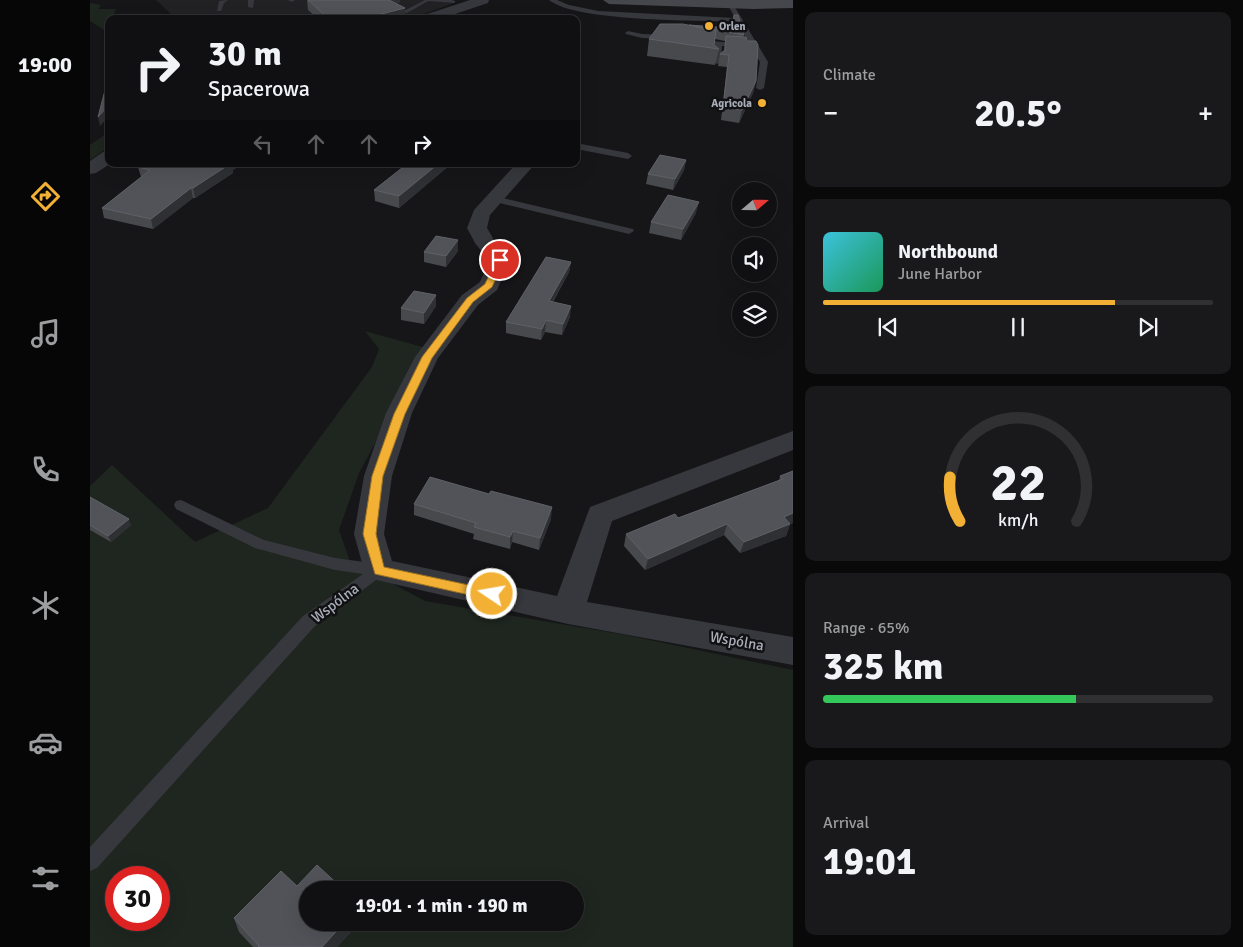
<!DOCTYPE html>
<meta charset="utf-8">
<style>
body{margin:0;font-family:Signika,sans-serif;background:#19191b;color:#f1f3f6;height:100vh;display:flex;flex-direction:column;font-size:19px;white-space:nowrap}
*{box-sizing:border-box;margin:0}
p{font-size:16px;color:#9c9d9f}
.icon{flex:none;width:28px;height:28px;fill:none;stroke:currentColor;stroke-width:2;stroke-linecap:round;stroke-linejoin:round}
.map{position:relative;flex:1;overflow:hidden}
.side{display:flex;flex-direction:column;gap:12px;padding:12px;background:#09090a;width:450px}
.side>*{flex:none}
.hud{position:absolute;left:15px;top:15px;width:475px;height:152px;border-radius:10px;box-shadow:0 5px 20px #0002,0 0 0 1px #303032;background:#101012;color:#f1f3f6;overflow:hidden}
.needle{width:32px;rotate:70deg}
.tools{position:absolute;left:642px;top:182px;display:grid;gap:10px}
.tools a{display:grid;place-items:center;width:45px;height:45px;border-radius:50%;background:#101012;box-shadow:0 5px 20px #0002,0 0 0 1px #303032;font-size:25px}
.speed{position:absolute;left:15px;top:866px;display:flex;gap:10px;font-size:25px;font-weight:700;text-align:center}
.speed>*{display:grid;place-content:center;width:65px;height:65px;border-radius:50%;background:#101012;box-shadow:0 5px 20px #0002,0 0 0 1px #303032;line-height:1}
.speed .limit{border:8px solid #d22;background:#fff;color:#111}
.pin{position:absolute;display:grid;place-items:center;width:42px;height:42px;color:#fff;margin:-21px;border:2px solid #fff;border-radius:50%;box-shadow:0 1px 5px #0007}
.me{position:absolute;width:55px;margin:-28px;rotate:282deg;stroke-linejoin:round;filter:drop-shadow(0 0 4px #0008)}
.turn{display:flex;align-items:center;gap:18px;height:105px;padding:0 20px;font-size:22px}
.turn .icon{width:65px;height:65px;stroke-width:2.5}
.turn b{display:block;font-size:35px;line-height:42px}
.lanes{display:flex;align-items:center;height:48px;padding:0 20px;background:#0003;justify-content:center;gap:25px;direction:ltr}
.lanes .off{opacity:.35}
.big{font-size:38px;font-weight:800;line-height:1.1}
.side .widget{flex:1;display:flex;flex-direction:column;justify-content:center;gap:8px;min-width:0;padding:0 18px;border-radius:10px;background:#19191b}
.side .dial{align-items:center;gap:0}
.dial svg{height:130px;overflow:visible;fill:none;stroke:#303032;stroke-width:7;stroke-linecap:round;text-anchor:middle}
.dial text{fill:#f1f3f6;stroke:none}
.song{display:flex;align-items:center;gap:15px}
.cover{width:60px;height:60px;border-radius:8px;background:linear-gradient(135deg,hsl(190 70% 55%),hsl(150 70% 35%))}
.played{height:5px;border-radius:2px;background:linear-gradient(90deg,#f2b134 75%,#303032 75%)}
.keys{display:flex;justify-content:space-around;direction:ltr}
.heat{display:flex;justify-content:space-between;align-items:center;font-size:28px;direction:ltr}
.charge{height:8px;border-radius:4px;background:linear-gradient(90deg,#34c759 65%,#303032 0)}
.trip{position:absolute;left:209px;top:881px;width:285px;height:50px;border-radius:25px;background:#101012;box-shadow:0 5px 20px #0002,0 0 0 1px #303032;font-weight:800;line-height:50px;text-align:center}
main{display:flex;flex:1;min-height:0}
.dock{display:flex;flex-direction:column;width:90px;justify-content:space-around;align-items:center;background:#060607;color:#9c9d9f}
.dock .icon{width:35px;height:35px}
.dock .on{color:#f2b134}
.dock b{font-size:22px;color:#f1f3f6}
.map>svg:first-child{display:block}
.built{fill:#222225}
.green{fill:#1e261f;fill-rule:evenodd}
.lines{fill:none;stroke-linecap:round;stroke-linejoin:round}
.lane{fill:#37383d;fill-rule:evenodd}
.street{fill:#37383d;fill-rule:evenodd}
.secondary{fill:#45474d;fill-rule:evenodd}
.wall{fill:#47494d}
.shaded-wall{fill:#2f3033}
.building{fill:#525359;stroke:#5f6168}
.route{fill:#f2b134;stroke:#9d7322}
.poi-dot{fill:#f2b134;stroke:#111113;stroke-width:2}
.labels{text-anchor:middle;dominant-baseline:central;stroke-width:5;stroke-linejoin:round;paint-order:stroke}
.far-poi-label{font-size:11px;font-weight:bold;fill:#a8adb8;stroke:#111113;text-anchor:start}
.near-street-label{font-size:15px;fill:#a8adb8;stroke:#111113}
</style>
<main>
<nav class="dock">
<b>19:00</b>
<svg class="icon on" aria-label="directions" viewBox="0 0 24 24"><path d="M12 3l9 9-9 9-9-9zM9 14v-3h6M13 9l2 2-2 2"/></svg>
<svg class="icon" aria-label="music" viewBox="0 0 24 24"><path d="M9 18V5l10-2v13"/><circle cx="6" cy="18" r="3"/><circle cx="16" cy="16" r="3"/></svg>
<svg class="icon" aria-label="phone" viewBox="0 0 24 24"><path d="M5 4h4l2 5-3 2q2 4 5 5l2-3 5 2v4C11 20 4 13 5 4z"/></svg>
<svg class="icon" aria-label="climate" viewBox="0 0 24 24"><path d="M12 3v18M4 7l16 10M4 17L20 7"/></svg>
<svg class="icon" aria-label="car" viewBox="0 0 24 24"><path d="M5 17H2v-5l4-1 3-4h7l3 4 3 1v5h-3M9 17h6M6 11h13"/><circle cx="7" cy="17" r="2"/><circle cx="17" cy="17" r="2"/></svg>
<svg class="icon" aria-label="filters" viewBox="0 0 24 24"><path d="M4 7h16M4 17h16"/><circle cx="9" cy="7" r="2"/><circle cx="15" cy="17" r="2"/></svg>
</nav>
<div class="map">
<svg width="703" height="947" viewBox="0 0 703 947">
<rect width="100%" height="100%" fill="#161618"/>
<!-- built -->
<path class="built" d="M66 0H339L364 3 320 19H221L206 15 102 18 84 17Z"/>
<!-- green -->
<g class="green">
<path d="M0 3 11 5 8 9H26L24 14 30 19H19V33L0 21Z"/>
<path d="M206 15 221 19H71L78 17Z"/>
<path d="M19 132V147L0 160V145Z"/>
<path d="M275 331 336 348 269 473 249 530 262 567 292 578 335 601 536 635 703 670V947H0V486L22 465 105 542 178 508 282 367 289 349ZM26 878H69V920H26ZM218 890H485V922H218Z"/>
</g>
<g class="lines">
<!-- lane -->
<g class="lane">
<path d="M138 0 134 3 131 11H127L129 1Z"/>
<path d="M158 0H164L163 8 158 7Z"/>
<path d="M198 0H205L202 2Z"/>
<path d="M362 0 365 1V3L338 1 317 13 312 12 335 0Z"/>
<path d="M459 0H467L479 5 508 11 645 18 638 5 643 4 678 62 674 88 670 90 666 88 670 62 647 22C608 20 486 22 459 0Z"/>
<path d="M538 31 552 34 579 35 583 37 579 39 552 38 536 34 535 33Z"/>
<path d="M604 39 651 44 655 46 651 48 632 46 631 62 627 64 623 62 625 45 604 43Z"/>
<path d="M486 143 538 153 542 156 538 159 486 149Z"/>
<path d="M404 196 543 229 544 231 539 234 401 201 399 199Z"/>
<path d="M91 500 174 540 245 558 289 564 294 566 297 570 294 574 225 626 7 868 0 871V847L213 616 273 574 245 570 165 548 86 509 84 505 86 501Z"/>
</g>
<!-- street -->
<g class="street">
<path d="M380 0H399L398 3 350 19H329L331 16Z"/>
<path d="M19 151 20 164 6 173 0 174V161L13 152Z"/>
<path d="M426 164H445L400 215 397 228 404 240 420 260 407 290 388 305 348 358 322 413 302 476 294 534 302 561 467 596 500 507 703 431V450L522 521 497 602 703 637V665L478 624 278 578 274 570 264 534 274 476 296 413 325 357 372 295 390 282 399 261 385 243 377 228 384 210Z"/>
</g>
<!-- secondary -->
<path class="secondary" d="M513 0H703V8L663 9 519 4Z"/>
</g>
<!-- wall -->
<g class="wall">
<path d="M217 0H310V2L307 4 315 8V19H228L218 10Z"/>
<path d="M644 15 654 35 653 37 666 81 663 93 649 123 631 120 637 67 628 66 630 54 634 51 635 41 625 39 624 45 629 49 625 65 557 56 559 39 599 25 641 28Z"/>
<path d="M596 160 594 170 583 190 556 184 558 174Z"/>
<path d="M317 164H361L309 208 285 201 284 190Z"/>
<path d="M48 167 146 168 143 170V173L105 198H103L63 229 14 218 12 208 51 177Z"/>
<path d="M606 213 591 240 559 233 561 222Z"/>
<path d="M368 251 356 267 334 262V252Z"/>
<path d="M481 262 479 272 463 302 480 317 472 335 455 332 451 340 416 333V322Z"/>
<path d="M346 295V306L334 324 311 320V308Z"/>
<path d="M703 471V523L700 524 696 536 650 553 634 535 555 570 534 546 536 534 588 518 689 480 690 476Z"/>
<path d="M0 497 41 525 21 542 0 530Z"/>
<path d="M324 504 461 519 449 550 422 542 420 549 383 539 384 534 324 515Z"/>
<path d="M207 886 270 922 247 947H163L149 932 144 918Z"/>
</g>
<!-- shaded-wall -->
<g class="shaded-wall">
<path d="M299 0H310V2L299 11Z"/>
<path d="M315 8V19H272Z"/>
<path d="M666 81 663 93 649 123 652 110Z"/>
<path d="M19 105V116L10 126 8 117Z"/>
<path d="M596 160 594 170 583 190 585 179Z"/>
<path d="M138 164H145L146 168 143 170V173L105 198 103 188Z"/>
<path d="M348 164H361L309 208V196Z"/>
<path d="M101 188 103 198 63 229 61 219Z"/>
<path d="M609 202 606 213 591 240 593 229Z"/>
<path d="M368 240V251L356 267V256Z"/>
<path d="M481 262 479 272 457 312 459 301Z"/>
<path d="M346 295V306L334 324V313Z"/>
<path d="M481 306 480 317 472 335 473 324Z"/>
<path d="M456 320 455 332 451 340 452 329Z"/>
<path d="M462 507 461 519 449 550 450 538Z"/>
<path d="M703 513V523L700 524 696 536 650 553 654 542 694 517Z"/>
<path d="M39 519 41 525 21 542 18 536Z"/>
<path d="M637 524 634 535 555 570 558 559Z"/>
<path d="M423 531 422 542 420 549V537Z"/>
<path d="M255 922H270L247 947H232Z"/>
</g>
<!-- building -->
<g class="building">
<path d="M218 0H299L315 8 272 19H239Z"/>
<path d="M644 15H648L654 35 599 25 642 28Z"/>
<path d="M570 24H593L626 31 624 45 629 49 559 39Z"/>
<path d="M636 36 656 37 657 41H666L668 45 666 81 652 110 633 107 639 55 630 54 635 50Z"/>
<path d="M19 75V105L8 117Z"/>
<path d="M570 155 596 160 585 179 558 174Z"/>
<path d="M52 164H140L103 188H101L61 219 12 208 60 170 48 167Z"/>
<path d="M317 164H348L309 196 284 190Z"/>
<path d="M578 195 609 202 593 229 561 222Z"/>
<path d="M346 236 368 240 356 256 334 252Z"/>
<path d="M456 257 481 262 459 301 481 306 473 324 456 320 452 329 416 322Z"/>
<path d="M324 291 346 295 334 313 311 308Z"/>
<path d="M703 471V513L694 517 700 524 654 542 637 524 558 559 536 534 585 514 588 518 693 479 690 476Z"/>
<path d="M340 477 399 494 401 491 462 507 450 538 423 531 420 537 384 527 386 523 324 504Z"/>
<path d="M0 497 39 519 18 536 0 525Z"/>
<path d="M227 865 254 890H218V922H255L232 947H168L169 946 144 918 191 871 207 886Z"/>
</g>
<!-- route -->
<path class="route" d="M410 258 415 260 402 287 383 302 342 358 315 414 293 476 286 534 294 567 407 591 409 594 407 598 402 600 285 574 273 534 282 476 304 414 332 357 377 298 395 284 406 260Z"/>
<!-- markers -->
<g class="poi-dot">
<circle cx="619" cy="26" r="5"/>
<circle cx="672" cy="103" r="5"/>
</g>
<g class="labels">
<!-- far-poi labels -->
<g class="far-poi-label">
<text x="629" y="26">Orlen</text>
<text x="662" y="103" text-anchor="end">Agricola</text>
</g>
<!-- near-street labels -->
<g class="near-street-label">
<text transform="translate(245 603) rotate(-37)">Wspólna</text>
<text transform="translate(647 641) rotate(10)">Wspólna</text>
</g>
</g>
</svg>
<div class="tools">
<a><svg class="needle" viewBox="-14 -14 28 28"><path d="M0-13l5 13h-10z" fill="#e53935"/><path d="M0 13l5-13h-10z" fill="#9c9d9f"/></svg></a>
<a><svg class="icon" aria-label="sound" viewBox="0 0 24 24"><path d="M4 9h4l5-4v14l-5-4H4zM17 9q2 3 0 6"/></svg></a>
<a><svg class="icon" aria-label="layers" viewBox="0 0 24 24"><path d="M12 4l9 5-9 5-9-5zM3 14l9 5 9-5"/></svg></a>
</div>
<div class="speed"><div class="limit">30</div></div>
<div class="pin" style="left:410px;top:260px;background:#d93025"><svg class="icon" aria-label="arrive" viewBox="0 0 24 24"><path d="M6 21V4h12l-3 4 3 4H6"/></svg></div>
<svg class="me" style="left:402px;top:594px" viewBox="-20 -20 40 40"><circle r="17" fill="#f2b134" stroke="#fff" stroke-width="3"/><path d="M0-11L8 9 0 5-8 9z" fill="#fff"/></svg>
<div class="trip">19:01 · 1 min · 190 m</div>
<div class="hud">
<div class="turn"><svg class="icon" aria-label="right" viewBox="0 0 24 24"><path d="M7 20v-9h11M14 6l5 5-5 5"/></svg><div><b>30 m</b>Spacerowa</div></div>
<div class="lanes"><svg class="icon off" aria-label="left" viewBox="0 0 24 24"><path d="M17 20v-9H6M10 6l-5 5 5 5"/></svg><svg class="icon off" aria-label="ahead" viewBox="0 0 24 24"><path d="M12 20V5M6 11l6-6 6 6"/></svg><svg class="icon off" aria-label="ahead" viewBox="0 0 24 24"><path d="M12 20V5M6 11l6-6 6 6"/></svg><svg class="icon" aria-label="right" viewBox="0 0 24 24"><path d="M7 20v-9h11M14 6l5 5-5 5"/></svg></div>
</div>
</div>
<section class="side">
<div class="widget"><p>Climate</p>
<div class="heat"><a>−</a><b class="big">20.5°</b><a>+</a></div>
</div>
<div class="widget">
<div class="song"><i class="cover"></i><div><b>Northbound</b><p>June Harbor</p></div></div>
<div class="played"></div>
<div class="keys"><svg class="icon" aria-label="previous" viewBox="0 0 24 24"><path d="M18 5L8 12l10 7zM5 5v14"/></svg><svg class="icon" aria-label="pause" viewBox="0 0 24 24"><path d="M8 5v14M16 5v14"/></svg><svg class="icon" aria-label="next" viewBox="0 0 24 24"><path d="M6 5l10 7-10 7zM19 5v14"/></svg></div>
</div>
<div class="widget dial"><svg viewBox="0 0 100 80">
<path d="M14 69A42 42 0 1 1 86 69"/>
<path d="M14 69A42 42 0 0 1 8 42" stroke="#f2b134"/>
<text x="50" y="56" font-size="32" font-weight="700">22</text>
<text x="50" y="72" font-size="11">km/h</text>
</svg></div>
<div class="widget"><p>Range · 65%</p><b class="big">325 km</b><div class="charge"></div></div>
<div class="widget"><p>Arrival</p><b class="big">19:01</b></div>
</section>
</main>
